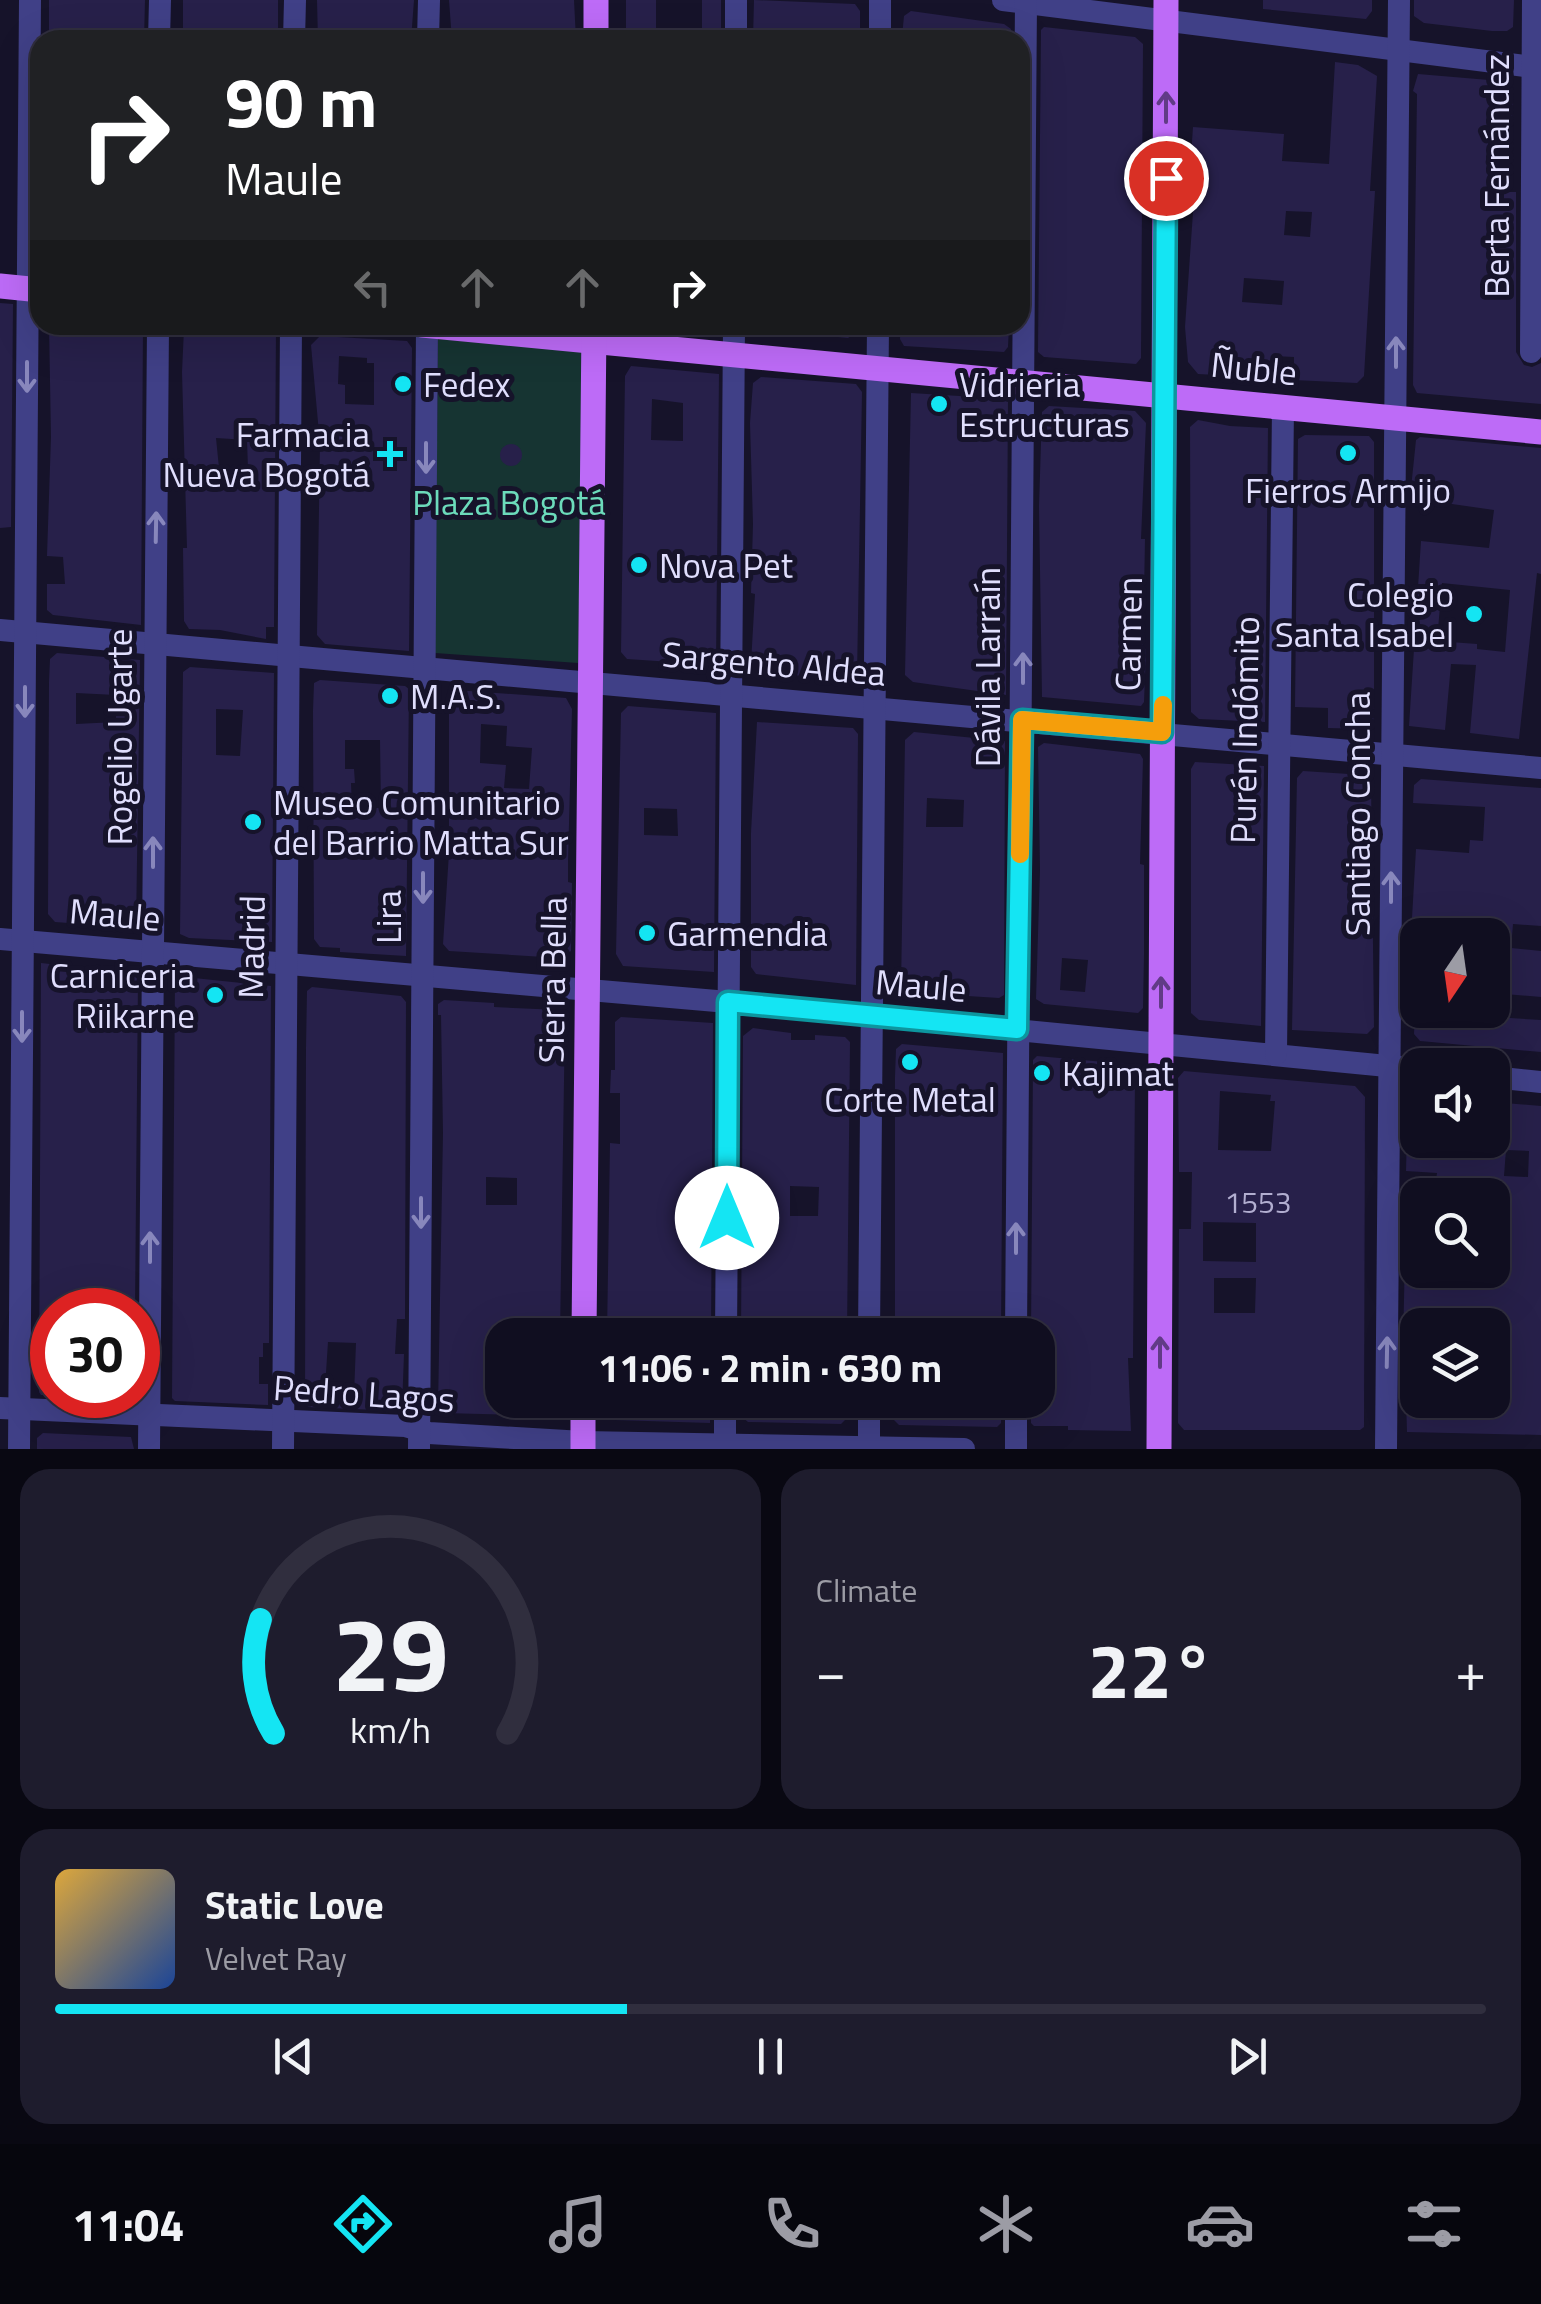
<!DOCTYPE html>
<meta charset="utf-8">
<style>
body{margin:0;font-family:"Titillium Web",sans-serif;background:#1e1c2d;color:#f1f3f6;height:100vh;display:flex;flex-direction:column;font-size:38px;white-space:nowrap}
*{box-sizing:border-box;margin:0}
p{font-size:32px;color:#9c9ca5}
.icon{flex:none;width:55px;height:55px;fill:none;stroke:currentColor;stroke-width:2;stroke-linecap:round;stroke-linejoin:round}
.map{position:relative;height:1449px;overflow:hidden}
.side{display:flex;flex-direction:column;gap:20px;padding:20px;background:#090812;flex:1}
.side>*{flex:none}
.top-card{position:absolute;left:30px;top:30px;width:1000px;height:305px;border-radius:30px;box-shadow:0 10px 40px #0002,0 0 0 2px #302e3e;background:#202124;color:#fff;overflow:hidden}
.needle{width:65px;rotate:193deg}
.fabs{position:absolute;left:1400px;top:918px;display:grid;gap:20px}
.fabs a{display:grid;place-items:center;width:110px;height:110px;border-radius:20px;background:#100e20;box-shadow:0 10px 40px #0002,0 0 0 2px #302e3e;font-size:50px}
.speed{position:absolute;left:30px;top:1288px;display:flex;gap:20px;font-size:50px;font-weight:700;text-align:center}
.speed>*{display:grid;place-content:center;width:130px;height:130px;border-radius:50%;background:#100e20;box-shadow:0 10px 40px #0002,0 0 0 2px #302e3e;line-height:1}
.speed .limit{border:15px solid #d22;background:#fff;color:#111}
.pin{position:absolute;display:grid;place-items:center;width:85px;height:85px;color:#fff;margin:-42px;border:5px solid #fff;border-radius:50%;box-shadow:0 2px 10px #0007}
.me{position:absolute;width:110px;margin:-55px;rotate:0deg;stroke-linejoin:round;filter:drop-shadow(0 0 8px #0008)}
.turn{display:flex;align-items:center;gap:35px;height:210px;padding:0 30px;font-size:45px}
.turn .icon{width:130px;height:130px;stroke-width:2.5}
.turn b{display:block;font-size:70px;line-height:85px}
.lanes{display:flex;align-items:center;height:95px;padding:0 30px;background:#0003;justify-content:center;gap:50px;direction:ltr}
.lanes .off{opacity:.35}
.big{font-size:75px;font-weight:700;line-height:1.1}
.side .widget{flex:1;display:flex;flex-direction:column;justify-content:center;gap:15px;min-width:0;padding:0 35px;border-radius:30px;background:#1e1c2d}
.side .dial{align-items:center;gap:0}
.dial svg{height:260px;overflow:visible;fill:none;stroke:#302e3e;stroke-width:7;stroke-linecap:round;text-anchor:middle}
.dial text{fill:#f1f3f6;stroke:none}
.song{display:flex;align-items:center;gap:30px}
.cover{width:120px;height:120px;border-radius:15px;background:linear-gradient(135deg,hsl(40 70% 55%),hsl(220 70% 35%))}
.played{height:10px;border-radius:5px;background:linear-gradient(90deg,#14e5f3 40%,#302e3e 40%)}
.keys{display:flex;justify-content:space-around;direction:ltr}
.heat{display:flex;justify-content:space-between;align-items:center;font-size:55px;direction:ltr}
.side .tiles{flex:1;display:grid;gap:20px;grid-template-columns:1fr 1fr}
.widget:last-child{grid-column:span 2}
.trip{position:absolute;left:485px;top:1318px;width:570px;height:100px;border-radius:30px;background:#100e20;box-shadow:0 10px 40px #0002,0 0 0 2px #302e3e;font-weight:700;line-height:100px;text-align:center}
.menu{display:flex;height:160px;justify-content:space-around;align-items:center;background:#06060d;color:#9c9ca5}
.menu .icon{width:70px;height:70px}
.menu .on{color:#14e5f3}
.menu b{font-size:45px;color:#f1f3f6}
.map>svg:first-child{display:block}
.green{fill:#163432}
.building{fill:#27204a;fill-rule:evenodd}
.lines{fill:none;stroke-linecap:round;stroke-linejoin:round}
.minor{stroke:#404087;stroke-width:22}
.major{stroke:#bd6bf7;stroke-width:25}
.oneway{stroke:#613b86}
.oneway2{stroke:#8887bc}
.route-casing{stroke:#0d959e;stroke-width:25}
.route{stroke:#14e5f3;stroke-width:18}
.slow{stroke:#f59e0b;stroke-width:18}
.poi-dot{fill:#14e5f3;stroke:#16132a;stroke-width:4}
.labels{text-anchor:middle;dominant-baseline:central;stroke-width:10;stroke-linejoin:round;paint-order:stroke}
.number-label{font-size:30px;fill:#b2aed0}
.street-label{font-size:35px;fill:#e0defd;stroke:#16132a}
.poi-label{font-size:35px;fill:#e0defd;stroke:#16132a;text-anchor:start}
.park-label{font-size:35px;fill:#6cdbbb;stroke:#16132a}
</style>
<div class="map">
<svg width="1541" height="1449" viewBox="0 0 1541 1449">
<rect width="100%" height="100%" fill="#16132a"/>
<!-- green -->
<path class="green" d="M438 339 583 351 578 663 435 653Z"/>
<!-- building -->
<g class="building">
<path d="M49 0H145L144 40H98L99 34 73 33V40H49Z"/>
<path d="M183 0H278V40H246V34H211V40H183Z"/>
<path d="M317 0H414L411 40H318Z"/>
<path d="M449 0H574L576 40H452Z"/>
<rect x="626" y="0" width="30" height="40"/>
<rect x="702" y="0" width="19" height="40"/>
<path d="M754 0 855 4 860 11V40H753Z"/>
<path d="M1263 0H1372V11L1366 19 1263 9Z"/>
<path d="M1414 0H1514L1513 27 1507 31H1492L1424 23 1414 16Z"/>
<path d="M911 11 1004 24 1011 29 1010 40 902 37 904 16Z"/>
<path d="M1044 27 1135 37 1143 44 1141 358 1136 364 1044 357 1038 352 1041 30Z"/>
<path d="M1335 62 1358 65 1377 76 1370 191H1375L1364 376 1357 383 1294 380V357L1274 356 1273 378 1198 374 1188 362 1185 327 1194 198H1188L1193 127 1284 134 1282 161 1329 164ZM1286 211 1312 212 1310 237 1284 235ZM1244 278 1284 281 1282 305 1242 302Z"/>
<path d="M1418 74 1489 80 1504 83 1513 89 1511 151H1506V192H1516V352L1524 365 1532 367 1541 363V404L1417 393 1413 385 1417 94 1413 91Z"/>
<path d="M0 303 13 304 11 527 0 528Z"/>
<path d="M49 325H143L141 625 53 615 47 610V584H65L63 557 47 556 51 437Z"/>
<path d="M188 325 276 328 274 627H266V639L220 630 189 629 184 621 183 548H187L182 372 184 329ZM216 438 247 440 248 469 219 468Z"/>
<path d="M808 325H863V327L848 338 807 334Z"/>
<path d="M901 325H1009L1008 347 1004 352 904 346 900 339Z"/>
<path d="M320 336 407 341 412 348 409 651 325 644 317 635 320 444 311 345ZM339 356 367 358V363H374V405L345 404V385L338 384Z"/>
<path d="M631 366 719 374 716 665 627 659 621 652 625 376ZM652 399 683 403V441L651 440Z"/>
<path d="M761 377 856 384 862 392 857 676 852 681 763 672 751 663 755 594 751 593 753 524 750 423 753 383Z"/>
<path d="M911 393 1008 399 1006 695 913 682 905 675Z"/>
<path d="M1049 406 1135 411 1146 423 1141 539H1145L1143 648 1146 649 1144 702 1141 706 1042 697 1039 506 1042 412Z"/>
<path d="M1198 420 1230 426 1268 428 1265 722 1199 719 1191 712 1190 427Z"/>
<path d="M1305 435 1369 436 1374 442V709L1373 725 1369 729 1328 728V708L1295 707 1298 439Z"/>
<path d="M1420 437 1541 448V574L1537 573 1519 739 1470 733 1476 665 1451 664 1445 730 1409 726 1421 541 1489 548 1494 510 1410 498 1416 440ZM1442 583 1510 590 1505 652 1477 649V644L1437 641Z"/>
<circle cx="511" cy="455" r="11"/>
<path d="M57 653 140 660 136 928 55 922 48 914 49 682 50 659ZM76 693 116 695V722L76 724Z"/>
<path d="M190 667 274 673 272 942 189 938 180 934 183 672ZM216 709 243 710 240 756 216 755Z"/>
<path d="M320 680 405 686 409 689 406 956 340 952V948L320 947 314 939 313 711 314 683ZM345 740H380L381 808H352L351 783H355L354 769H345Z"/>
<path d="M455 690 566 698 572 709 568 862V882L572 883 571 951 560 958 449 951 443 944 449 853V695ZM481 724 507 726 506 746 532 748 529 789 504 788 506 765 480 763Z"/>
<path d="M628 706 716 713 714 972 623 966 616 954 621 713ZM644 808 677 809 678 836 644 835Z"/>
<path d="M757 722 853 728 858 734 856 985 756 974 751 967V833Z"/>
<path d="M914 732 1005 741 1004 995 999 998 905 992 901 988 905 740ZM927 798 964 800 963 827H926Z"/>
<path d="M1044 743 1140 754 1143 759 1140 864 1144 865V955L1143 1008 1138 1013 1044 1004 1036 999 1040 870 1038 747ZM1062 958 1088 960 1085 992 1060 990Z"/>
<path d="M1195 762 1264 766 1261 1026 1199 1020 1191 1013V769Z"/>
<path d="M1303 771 1364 775 1371 782 1374 1027 1367 1034 1292 1030 1297 778Z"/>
<path d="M1421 779 1541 788V926L1513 924 1511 948 1541 951V997L1492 993V935H1411L1416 849 1469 853 1470 840 1483 841 1485 807 1413 803 1414 785Z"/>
<path d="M41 963 131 973 138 979 135 1310H52V1395H41L39 1392Z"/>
<path d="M175 976 271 986 269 1343H263V1357H259V1384H268V1405L175 1401 172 1398Z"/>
<path d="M312 987 401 996 406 1002 405 1319H397L395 1354H404L402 1408 399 1411 308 1407 305 1403 306 1048 307 991ZM328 1342 356 1343 354 1395H330V1388H325Z"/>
<path d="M444 1000 494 1003V1007L559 1010 565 1018 560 1335H502V1400H561V1411L556 1416 444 1413 438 1407 443 1133 441 1015H438V1004ZM486 1177 517 1178V1205H486Z"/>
<path d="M1415 1012 1541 1020V1052L1420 1041 1414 1034Z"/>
<path d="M621 1017 713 1023 711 1335H607L610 1143 620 1144V1093H610L611 1070H615V1022Z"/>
<path d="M753 1028 791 1033V1040H815V1035L845 1037 850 1042 847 1335H741L743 1036ZM790 1186 819 1187 818 1216H790Z"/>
<path d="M902 1044 1003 1053 1001 1335H973V1327H942V1335H895V1077L896 1049Z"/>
<path d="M1037 1056 1127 1064 1135 1073 1133 1358H1128L1131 1431 1068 1430V1426H1034L1031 1423V1400H1038V1335H1031L1033 1060Z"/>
<path d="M1184 1071 1355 1086 1365 1097 1364 1427 1360 1430H1184L1178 1423 1179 1229H1191L1192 1172H1179L1178 1078ZM1220 1091 1271 1095 1270 1101H1275L1271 1151 1218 1150ZM1203 1222 1256 1223V1262L1203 1261ZM1214 1278H1256L1255 1313H1214Z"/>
<path d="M1408 1092 1418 1093V1140H1443L1442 1147 1468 1149V1140H1492V1102L1541 1106V1435L1407 1432 1406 1400H1492V1325H1418V1394H1402L1406 1205 1418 1206V1270H1492V1195H1434L1437 1173 1406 1171ZM1506 1150 1529 1151 1528 1177 1504 1176Z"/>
<path d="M611 1400H710V1423L615 1420 611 1415Z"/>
<path d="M741 1400H847V1418L841 1424 748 1422 741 1416Z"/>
<path d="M895 1400H1001V1423L997 1427 899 1425 894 1420Z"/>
<path d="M43 1433 131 1437 134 1449H37V1438Z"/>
</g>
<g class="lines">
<!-- minor -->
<g class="minor">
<path d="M1003 0 1541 68"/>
<path d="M159 40 160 0"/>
<path d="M294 40 295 0"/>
<path d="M428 40 429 0"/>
<path d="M736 40V0"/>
<path d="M880 40V0"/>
<path d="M1531 352 1533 0"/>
<path d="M0 630 1541 768"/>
<path d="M0 939 728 1002 1418 1069"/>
<path d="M1276 1054 1283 406"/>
<path d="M1492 1077 1541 1082"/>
<path d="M726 1335 734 325"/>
<path d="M869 1335 878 325"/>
<path d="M1016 1335 1026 0"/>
<path d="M0 1408 405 1426 429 1433 583 1442 964 1449"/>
<path d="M19 1449 30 0"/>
<path d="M149 1449 158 325"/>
<path d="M283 1449 291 325"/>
<path d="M419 1449 427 325"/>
<path d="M725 1449V1400"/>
<path d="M869 1449V1400"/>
<path d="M1016 1449V1400"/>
<path d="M1386 1449 1399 0"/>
</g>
<!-- major -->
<g class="major">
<path d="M596 40V0"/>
<path d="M0 286 40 290"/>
<path d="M422 325 1541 432"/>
<path d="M584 1335 594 325"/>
<path d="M583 1449V1400"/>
<path d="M1159 1449 1166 0"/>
</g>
</g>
<!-- one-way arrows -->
<defs><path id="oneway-shaft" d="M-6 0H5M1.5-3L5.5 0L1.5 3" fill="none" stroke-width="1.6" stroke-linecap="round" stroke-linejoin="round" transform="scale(2.5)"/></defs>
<g class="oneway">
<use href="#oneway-shaft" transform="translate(1166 107) rotate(-90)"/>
<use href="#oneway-shaft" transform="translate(1161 992) rotate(-90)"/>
<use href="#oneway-shaft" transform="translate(1160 1352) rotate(-90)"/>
</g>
<g class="oneway2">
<use href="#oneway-shaft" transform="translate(1396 352) rotate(-90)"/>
<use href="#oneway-shaft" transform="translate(27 377) rotate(90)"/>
<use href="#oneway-shaft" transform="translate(426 458) rotate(90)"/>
<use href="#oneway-shaft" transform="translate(156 527) rotate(-89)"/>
<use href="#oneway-shaft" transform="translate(1023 668) rotate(-90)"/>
<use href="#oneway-shaft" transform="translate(25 702) rotate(90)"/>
<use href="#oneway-shaft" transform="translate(153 852) rotate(-90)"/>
<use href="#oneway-shaft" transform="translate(1391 887) rotate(-90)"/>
<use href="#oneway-shaft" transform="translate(423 888) rotate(90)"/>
<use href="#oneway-shaft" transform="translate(22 1027) rotate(90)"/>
<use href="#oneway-shaft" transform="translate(421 1213) rotate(90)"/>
<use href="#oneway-shaft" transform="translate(1016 1238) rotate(-90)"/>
<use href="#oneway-shaft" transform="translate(150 1247) rotate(-90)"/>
<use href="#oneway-shaft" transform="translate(1387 1352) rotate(-89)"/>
</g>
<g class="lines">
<!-- route casing -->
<g class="route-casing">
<path id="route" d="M727 1218 728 1002 1017 1029 1022 720 1162 732 1166 178"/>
</g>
<!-- route -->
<use href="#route" class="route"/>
<!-- slow -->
<path class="slow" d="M1020 854 1022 720 1162 732 1163 705"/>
</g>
<!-- markers -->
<g class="poi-dot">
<circle cx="403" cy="384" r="10"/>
<circle cx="939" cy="404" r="10"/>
<circle cx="1348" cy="453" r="10"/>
<path d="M385 439h10v10h10v10h-10v10h-10v-10h-10v-10h10z"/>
<circle cx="639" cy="565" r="10"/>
<circle cx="1474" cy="614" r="10"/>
<circle cx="390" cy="696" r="10"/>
<circle cx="253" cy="822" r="10"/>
<circle cx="647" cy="933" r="10"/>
<circle cx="215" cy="995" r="10"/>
<circle cx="910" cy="1062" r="10"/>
<circle cx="1042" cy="1073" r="10"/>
</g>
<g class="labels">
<!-- number labels -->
<g class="number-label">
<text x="1258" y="1202">1553</text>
</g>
<!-- street labels -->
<g class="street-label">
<text transform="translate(1496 176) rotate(-90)">Berta Fernández</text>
<text transform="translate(1254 368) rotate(6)">Ñuble</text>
<text transform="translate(1128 634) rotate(-89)">Carmen</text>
<text transform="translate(774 663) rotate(5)">Sargento Aldea</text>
<text transform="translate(987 667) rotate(-90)">Dávila Larraín</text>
<text transform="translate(1244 730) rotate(-89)">Purén Indómito</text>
<text transform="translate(119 737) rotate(-90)">Rogelio Ugarte</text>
<text transform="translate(1357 814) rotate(-90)">Santiago Concha</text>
<text transform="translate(115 914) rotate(5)">Maule</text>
<text transform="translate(388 917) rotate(-90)">Lira</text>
<text transform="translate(251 947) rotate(-89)">Madrid</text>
<text transform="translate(552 980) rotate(-89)">Sierra Bella</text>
<text transform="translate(921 985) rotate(5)">Maule</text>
<text transform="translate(364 1393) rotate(4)">Pedro Lagos</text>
</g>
<!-- poi labels -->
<g class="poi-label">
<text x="423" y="384">Fedex</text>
<text x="959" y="384">Vidrieria<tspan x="959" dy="40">Estructuras</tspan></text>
<text x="370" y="434" text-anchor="end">Farmacia<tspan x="370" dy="40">Nueva Bogotá</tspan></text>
<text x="1348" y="490" text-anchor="middle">Fierros Armijo</text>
<text x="659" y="565">Nova Pet</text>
<text x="1454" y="594" text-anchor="end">Colegio<tspan x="1454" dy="40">Santa Isabel</tspan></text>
<text x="410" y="696">M.A.S.</text>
<text x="273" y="802">Museo Comunitario<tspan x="273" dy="40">del Barrio Matta Sur</tspan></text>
<text x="667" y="933">Garmendia</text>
<text x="195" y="975" text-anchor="end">Carniceria<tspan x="195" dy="40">Riikarne</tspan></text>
<text x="1062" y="1073">Kajimat</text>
<text x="910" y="1099" text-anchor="middle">Corte Metal</text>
</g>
<!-- park labels -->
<g class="park-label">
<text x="509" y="502">Plaza Bogotá</text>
</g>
</g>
</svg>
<div class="fabs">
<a><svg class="needle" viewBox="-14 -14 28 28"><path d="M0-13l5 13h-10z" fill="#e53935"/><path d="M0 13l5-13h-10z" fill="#9c9ca5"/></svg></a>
<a><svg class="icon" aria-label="sound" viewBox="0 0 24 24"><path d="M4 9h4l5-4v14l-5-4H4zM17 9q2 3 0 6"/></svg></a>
<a><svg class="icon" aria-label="search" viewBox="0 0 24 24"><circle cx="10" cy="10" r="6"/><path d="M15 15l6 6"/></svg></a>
<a><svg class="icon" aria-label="layers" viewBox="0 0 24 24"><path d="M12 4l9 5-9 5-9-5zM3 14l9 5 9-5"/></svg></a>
</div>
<div class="speed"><div class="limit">30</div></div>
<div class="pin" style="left:1166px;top:178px;background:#d93025"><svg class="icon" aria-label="arrive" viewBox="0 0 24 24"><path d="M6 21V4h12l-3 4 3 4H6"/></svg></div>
<svg class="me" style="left:727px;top:1218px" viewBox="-20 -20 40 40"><circle r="19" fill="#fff"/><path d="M0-13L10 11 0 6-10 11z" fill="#14e5f3"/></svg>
<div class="trip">11:06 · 2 min · 630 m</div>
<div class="top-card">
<div class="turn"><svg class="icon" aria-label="right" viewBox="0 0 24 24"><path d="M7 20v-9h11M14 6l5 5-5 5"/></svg><div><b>90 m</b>Maule</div></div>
<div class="lanes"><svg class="icon off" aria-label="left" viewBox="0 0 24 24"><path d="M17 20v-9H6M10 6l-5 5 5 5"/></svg><svg class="icon off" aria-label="ahead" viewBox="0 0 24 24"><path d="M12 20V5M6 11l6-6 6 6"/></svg><svg class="icon off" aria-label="ahead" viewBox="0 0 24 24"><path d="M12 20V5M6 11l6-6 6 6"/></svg><svg class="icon" aria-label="right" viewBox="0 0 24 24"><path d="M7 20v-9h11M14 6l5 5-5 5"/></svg></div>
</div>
</div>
<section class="side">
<div class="tiles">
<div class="widget dial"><svg viewBox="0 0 100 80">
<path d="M14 69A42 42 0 1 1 86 69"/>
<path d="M14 69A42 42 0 0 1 10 34" stroke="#14e5f3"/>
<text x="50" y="56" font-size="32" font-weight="700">29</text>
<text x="50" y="72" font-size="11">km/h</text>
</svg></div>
<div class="widget"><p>Climate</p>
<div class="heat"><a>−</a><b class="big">22°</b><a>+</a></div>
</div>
<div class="widget">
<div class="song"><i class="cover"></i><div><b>Static Love</b><p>Velvet Ray</p></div></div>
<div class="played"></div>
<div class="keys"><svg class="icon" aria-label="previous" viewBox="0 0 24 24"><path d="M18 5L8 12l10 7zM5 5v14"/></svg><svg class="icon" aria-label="pause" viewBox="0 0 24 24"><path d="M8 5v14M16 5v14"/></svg><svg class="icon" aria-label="next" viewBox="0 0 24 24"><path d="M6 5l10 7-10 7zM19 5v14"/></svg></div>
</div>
</div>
</section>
<nav class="menu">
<b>11:04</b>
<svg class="icon on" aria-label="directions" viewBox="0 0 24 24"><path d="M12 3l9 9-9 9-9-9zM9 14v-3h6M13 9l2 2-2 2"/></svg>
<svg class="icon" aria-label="music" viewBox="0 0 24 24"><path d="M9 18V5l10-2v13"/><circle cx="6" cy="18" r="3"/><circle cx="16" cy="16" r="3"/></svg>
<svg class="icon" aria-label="phone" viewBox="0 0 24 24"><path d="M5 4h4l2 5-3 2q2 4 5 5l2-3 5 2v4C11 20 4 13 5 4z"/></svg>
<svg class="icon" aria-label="climate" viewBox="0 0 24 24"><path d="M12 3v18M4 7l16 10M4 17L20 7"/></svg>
<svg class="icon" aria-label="car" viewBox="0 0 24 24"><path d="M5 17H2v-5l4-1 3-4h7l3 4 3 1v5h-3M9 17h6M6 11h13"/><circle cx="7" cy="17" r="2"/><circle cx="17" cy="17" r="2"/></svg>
<svg class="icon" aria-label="filters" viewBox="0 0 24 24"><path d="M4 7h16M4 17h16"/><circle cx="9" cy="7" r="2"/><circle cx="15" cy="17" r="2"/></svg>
</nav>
